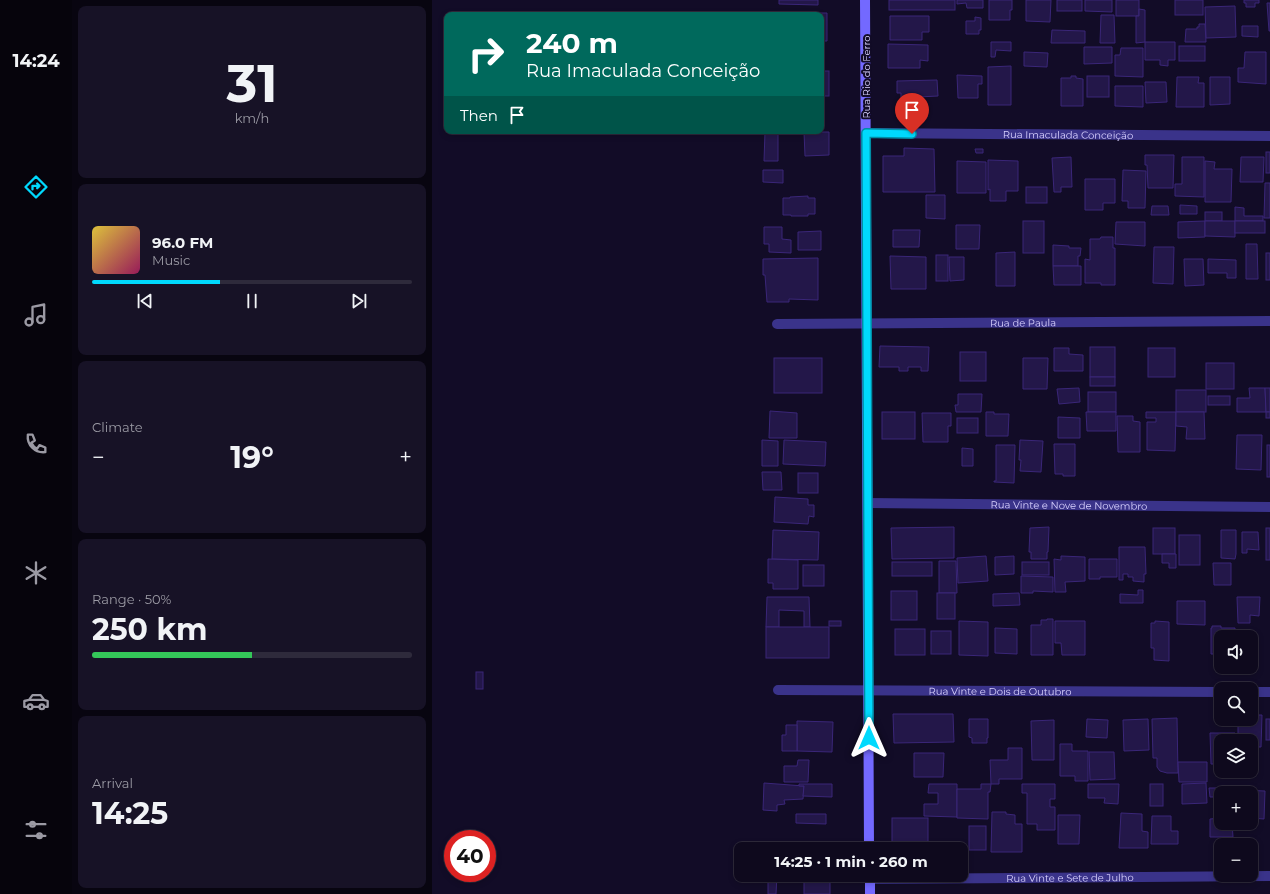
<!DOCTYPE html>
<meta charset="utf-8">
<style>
body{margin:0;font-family:Montserrat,sans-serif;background:#171226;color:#f1f3f6;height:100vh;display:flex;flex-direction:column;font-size:15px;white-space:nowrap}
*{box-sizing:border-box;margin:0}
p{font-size:13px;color:#9b9aa4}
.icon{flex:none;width:22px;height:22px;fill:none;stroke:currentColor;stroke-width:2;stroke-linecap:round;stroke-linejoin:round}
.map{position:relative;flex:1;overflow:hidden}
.sheet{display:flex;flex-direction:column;gap:6px;padding:6px;background:#080510;width:360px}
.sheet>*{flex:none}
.hud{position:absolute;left:12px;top:12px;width:380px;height:122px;border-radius:8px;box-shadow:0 2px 6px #0003,0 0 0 1px #2e2a3b;background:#00695c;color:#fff;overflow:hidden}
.fabs{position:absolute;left:782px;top:630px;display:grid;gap:8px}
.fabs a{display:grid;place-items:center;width:44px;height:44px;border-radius:8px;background:#0e091d;box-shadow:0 2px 6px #0003,0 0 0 1px #2e2a3b;font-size:20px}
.speed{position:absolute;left:12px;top:830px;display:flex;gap:8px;font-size:20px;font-weight:700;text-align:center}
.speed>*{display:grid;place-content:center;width:52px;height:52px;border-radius:50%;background:#0e091d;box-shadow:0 2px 6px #0003,0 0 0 1px #2e2a3b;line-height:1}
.speed .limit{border:6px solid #d22;background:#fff;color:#111}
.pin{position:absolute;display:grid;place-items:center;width:34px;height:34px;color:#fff;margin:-41px -17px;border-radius:50% 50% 50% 0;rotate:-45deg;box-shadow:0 0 4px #0007}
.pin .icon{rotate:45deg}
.me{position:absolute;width:44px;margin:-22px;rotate:0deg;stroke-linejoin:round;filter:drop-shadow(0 0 3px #0008)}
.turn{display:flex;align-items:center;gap:14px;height:84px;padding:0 16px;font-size:18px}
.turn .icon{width:52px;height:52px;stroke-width:2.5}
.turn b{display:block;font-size:28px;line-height:34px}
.then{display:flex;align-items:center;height:38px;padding:0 16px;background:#0003;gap:8px;font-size:15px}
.big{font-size:30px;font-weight:700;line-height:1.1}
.sheet .tile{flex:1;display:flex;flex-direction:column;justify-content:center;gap:6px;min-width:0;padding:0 14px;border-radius:8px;background:#171226}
.sheet .dial{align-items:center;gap:0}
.dial b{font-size:52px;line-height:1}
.song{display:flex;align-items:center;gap:12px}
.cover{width:48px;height:48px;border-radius:6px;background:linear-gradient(135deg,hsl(50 70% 55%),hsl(330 70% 35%))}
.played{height:4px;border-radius:2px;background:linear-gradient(90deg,#00d9fd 40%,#2e2a3b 40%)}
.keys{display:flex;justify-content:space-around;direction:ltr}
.heat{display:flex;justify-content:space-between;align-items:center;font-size:22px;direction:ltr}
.charge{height:6px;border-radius:3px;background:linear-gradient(90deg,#34c759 50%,#2e2a3b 0)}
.trip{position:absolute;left:302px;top:842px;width:234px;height:40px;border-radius:8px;background:#0e091d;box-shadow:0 2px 6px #0003,0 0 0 1px #2e2a3b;font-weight:700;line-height:40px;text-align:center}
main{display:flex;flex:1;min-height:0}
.tab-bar{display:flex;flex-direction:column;width:72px;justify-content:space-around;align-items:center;background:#06040c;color:#9b9aa4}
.tab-bar .icon{width:28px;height:28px}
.tab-bar .active{color:#00d9fd}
.tab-bar b{font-size:18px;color:#f1f3f6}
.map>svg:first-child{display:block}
.building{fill:#231749;stroke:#3a2678}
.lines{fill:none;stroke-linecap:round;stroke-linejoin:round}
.street{stroke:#3a338a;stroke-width:10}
.secondary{stroke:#7369ff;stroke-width:10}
.route-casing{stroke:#008da4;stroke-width:10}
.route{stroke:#00d9fd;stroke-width:7}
.labels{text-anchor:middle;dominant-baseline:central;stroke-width:4;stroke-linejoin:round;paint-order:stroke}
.street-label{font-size:10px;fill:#d9d2ff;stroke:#120c27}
</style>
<main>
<nav class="tab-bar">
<b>14:24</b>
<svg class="icon active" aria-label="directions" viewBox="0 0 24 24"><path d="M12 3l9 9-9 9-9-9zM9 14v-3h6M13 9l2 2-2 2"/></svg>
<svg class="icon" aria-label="music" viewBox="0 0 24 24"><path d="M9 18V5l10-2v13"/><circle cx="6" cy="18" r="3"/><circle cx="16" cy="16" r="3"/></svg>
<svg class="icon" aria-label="phone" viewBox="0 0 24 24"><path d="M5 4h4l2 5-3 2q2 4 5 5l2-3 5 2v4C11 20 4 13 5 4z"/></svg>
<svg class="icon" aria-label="climate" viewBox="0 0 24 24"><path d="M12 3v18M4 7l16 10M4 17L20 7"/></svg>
<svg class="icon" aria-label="car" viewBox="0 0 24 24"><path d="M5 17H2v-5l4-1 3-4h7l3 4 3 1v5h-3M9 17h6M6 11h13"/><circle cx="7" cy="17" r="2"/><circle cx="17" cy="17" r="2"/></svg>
<svg class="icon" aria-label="filters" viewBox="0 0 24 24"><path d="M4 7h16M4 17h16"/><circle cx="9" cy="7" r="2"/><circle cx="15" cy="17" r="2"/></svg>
</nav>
<section class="sheet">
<div class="tile dial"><b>31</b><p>km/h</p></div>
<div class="tile">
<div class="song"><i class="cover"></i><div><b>96.0 FM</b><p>Music</p></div></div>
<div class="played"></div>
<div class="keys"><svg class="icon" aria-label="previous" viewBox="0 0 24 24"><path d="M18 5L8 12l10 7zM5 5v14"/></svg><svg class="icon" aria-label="pause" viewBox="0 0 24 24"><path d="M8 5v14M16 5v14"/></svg><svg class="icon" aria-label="next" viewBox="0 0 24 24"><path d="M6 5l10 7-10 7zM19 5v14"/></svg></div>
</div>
<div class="tile"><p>Climate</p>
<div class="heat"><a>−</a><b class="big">19°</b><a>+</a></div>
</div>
<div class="tile"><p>Range · 50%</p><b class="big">250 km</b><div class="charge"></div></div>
<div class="tile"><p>Arrival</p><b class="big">14:25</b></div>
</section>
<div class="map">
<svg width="838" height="894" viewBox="0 0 838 894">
<rect width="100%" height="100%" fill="#120c27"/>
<!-- building -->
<g class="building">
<path d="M347 0H386V5L347 4Z"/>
<rect x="457" y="0" width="66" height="10"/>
<path d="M525 0H551V8H535L534 3 525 4Z"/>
<path d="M557 0H580V10H578V20H557Z"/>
<path d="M594 0H619L618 22 594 21Z"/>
<rect x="625" y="0" width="25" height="11"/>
<path d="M653 0H680V12L653 11Z"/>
<rect x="684" y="0" width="23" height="16"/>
<rect x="743" y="0" width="28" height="15"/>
<path d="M812 0H827V3H823V7H814V3H812Z"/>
<path d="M835 3H838V31H837Z"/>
<path d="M803 6 804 37 774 38 773 7Z"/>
<path d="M707 9 713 10V42L704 43V16H707Z"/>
<path d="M364 13H395V41H389V15H364Z"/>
<path d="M669 15H682L683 43H668Z"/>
<path d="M458 16H497V32H490V40H458Z"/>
<path d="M543 17 549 18V30H547V34H534V21H543Z"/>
<path d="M767 24H773L774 42H753L754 29H765V27H767Z"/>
<path d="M810 26H826V37L810 36Z"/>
<path d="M620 30 653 31V43H619Z"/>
<path d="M559 42H579V51L564 50 563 57H559Z"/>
<path d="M713 42H743V60H736V66L728 65V60H713Z"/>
<path d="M456 44 496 45V61L488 60V68H456Z"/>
<rect x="747" y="46" width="26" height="15"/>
<path d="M652 47H680V63L652 64Z"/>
<path d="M689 48H711V77L683 76V55H688Z"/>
<path d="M592 52 616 53 615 67 592 66Z"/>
<path d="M813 52H834V84L806 82V68H812Z"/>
<path d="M579 66V105H556V67Z"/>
<rect x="389" y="71" width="8" height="25"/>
<path d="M525 75 550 76V84H546V98H526Z"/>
<path d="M639 76H644V78L651 79V106H629V78H639Z"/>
<rect x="655" y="76" width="22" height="21"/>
<path d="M745 77H767L766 83H772V107H744Z"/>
<path d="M778 77H798V104L778 105Z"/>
<path d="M505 80 506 96 486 97V104H469V93H465V81Z"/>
<path d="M713 82H734L735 102 714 103Z"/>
<path d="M683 86H711V107L683 106Z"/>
<path d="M333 132H346V161H332Z"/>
<path d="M372 132H397V155L373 156Z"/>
<path d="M472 148 502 149 503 192H451V156H472Z"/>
<path d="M543 149H551V153H544Z"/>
<rect x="834" y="152" width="4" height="21"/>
<path d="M713 155H742L741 188H716L715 165H713Z"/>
<path d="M639 157 640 187H629V192H622L620 158Z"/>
<path d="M750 157H772V197L743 196V184H750Z"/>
<path d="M809 157H832L831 182H808Z"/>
<path d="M556 160 586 161V191H574V201H558V189L556 190Z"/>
<path d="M525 161 554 162V193H525Z"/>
<path d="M773 161 783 162 782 169H800L799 202H773Z"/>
<path d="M331 170H351V183L331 182Z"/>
<path d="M691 170 714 171 713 208H696V201H690Z"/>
<path d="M653 179H683V203H671V210H653Z"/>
<path d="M833 183H838V218H832Z"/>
<rect x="594" y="187" width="21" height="16"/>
<path d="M494 195H513V219L494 218Z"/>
<path d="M376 196V198H383V214H376V216H359V215H351V198H358V197Z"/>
<path d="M748 205 765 206V214H748Z"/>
<path d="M720 206H736L737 215H719Z"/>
<path d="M803 207 812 208V216H831V221H803Z"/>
<rect x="773" y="212" width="17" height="9"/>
<rect x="591" y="221" width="21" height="32"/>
<path d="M773 221V237L746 238V222Z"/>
<path d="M773 221H803V237L773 236Z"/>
<rect x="803" y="221" width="30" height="12"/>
<path d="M684 222H713V246L683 244Z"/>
<path d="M524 225H548L547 249H524Z"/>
<path d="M332 227H350V239L359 240V253L337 252V244H332Z"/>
<path d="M461 230H488L487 247H461Z"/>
<path d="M389 231V250H366V232Z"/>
<path d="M669 237H681V248H683V285H669V283H653V259L658 260V239H668Z"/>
<path d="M814 244H825L826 279H814Z"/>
<path d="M621 245 637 246V248H649L648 256H646V266H621Z"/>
<path d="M722 247H742L741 284 721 283Z"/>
<path d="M583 252V286H564V253Z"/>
<rect x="834" y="253" width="4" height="27"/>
<rect x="504" y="255" width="12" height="26"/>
<path d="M458 256 494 257V289H459Z"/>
<path d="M517 257H532V280L518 281Z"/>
<path d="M386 258V300L357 299V302H335L333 275H331V259Z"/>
<path d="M752 259H771L772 285 753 286Z"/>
<path d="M776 259 804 260V278H795V273H776Z"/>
<path d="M621 266H649V285H622Z"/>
<path d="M448 346 497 347 496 371H489V367H476V371H467V367H447Z"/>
<rect x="658" y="347" width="25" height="30"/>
<path d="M622 348H637V354L651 355V371H622Z"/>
<rect x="716" y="348" width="27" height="29"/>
<rect x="528" y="352" width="26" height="29"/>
<rect x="342" y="358" width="48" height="35"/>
<path d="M591 358H616L615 389H591Z"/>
<rect x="774" y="363" width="28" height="26"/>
<rect x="658" y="377" width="25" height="9"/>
<path d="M647 388 648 402 627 404 625 389Z"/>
<path d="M817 388H833L834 412H805V398H818Z"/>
<path d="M833 388H838V412H834Z"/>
<rect x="744" y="390" width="30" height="22"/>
<rect x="656" y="392" width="28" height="20"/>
<path d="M526 394H550L549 412H524L523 405H526Z"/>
<rect x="776" y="396" width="22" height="9"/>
<path d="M338 411 365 413V438H337Z"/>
<rect x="450" y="412" width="33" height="27"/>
<path d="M554 412H562V414H577L576 436H554Z"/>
<path d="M654 412H684V431H655Z"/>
<path d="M714 412H744L743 451 715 450V422H724V418H714Z"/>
<path d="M744 412H772L773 439H754L755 427 744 426Z"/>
<rect x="834" y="412" width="4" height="6"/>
<path d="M490 413H519V426H516V442H491Z"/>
<path d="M685 416H701V421L708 422V452H686Z"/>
<path d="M626 417 648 418V438H626Z"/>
<rect x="525" y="418" width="21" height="15"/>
<path d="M805 435H830L829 470 804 469Z"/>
<path d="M330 440 346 441V466H330Z"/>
<path d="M352 440 394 442 393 466 351 464Z"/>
<path d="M588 440 611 441 609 472 588 471 589 460H587Z"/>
<path d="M622 444H643V476H631V474H623Z"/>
<path d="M564 445H583L582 483 562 482V481H564Z"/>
<rect x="835" y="445" width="3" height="32"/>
<path d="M530 448 541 449V466H530Z"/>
<path d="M330 472H349L350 490H331Z"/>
<rect x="366" y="473" width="20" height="20"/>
<path d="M343 497 376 499V505H382V517L377 516 376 524 342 522Z"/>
<path d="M522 527V558L460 559 459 528Z"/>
<path d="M617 527 616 552H615V559H599V552H597L598 528Z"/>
<rect x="721" y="528" width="22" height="26"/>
<rect x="834" y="528" width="4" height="32"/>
<path d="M341 530 387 532 386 560 340 559Z"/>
<path d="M789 530H804V554L803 559 789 558Z"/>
<path d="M810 532H826L827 550 815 549V553H810Z"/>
<rect x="747" y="535" width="21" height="30"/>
<path d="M687 547H713L714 574H712V582L701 581V577H696V574H691V580H687Z"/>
<path d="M730 554H744V568H737V563H730Z"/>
<path d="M554 556 556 581 526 583 525 558Z"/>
<path d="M582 556V574L563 575V557Z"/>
<path d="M629 556 653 557V581L633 582 634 592H623L622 559 629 560Z"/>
<path d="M336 559 366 560V589H341V583H336Z"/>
<path d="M657 559H685V577H668V579H657Z"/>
<path d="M507 561H524L525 593H507Z"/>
<rect x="460" y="562" width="40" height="14"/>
<rect x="590" y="562" width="27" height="13"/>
<path d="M781 563H799V585H782Z"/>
<rect x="371" y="565" width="21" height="21"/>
<path d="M589 576 621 577V592L601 591V593H589Z"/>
<path d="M706 590H711V603H688V594L706 595Z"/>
<rect x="459" y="591" width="26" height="29"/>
<rect x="505" y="593" width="18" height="26"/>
<path d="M587 593 588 605 561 606V594Z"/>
<path d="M335 597H377L378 627H372V611L347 610V627H334Z"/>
<path d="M805 597H828L827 616 818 615V623H806Z"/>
<path d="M745 601H773V625L745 624Z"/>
<path d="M615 619H621V655H599V625H609V620H615Z"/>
<rect x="397" y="621" width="12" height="5"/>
<path d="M527 621 556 622V656L527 655Z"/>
<path d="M623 621H653V655H630L629 643H623Z"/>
<path d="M723 621 737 622V661L722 660V648H719V623H723Z"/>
<path d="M780 626H789V628H803V637H789V654H779V628H780Z"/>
<rect x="334" y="627" width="63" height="31"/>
<path d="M563 628 585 629V654L563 653Z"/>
<rect x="463" y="629" width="30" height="26"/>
<rect x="499" y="631" width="20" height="23"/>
<rect x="44" y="672" width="7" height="17"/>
<path d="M461 714H521L522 742 462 743Z"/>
<path d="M819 715H830L829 747H819V741H806V719H819Z"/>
<path d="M745 718 746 773H735L728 771 725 767V758H721L720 719Z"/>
<path d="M537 719H556V738H555V743H540V738L537 737Z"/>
<path d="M655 719 676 720 675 738 654 737Z"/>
<path d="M716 719 717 750 692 751 691 720Z"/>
<rect x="834" y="719" width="4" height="21"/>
<path d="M622 720V760H600L599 721Z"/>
<path d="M365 721 401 722 400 752 365 751Z"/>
<path d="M354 725H365V751H350V735H354Z"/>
<path d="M778 733H803L804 741H789V764H779Z"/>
<path d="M628 744H640V751H656V781H643V776H628Z"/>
<path d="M576 748H590V779H567V784H559L558 760H576Z"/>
<path d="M657 752H682L683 779 658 780Z"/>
<path d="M482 753H512L511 777H482Z"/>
<path d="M366 760H377L376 782H352V766H365Z"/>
<path d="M746 762H775V782H747Z"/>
<path d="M332 783 372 786 371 799 352 800 353 804 345 805V811L331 810Z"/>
<path d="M774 783 775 803 750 804V784Z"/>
<path d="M367 784H400V797L371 796 372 786H367Z"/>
<path d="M497 784H525V817L492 816V804H506V793H496Z"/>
<path d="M549 784H559L558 792H556V819L525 818V789H549Z"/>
<path d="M590 784H623V799H618V807H623V830H605V824H595V793H590Z"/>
<path d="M656 784H687L686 804 672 803 673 798H656Z"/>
<rect x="718" y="784" width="13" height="22"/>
<path d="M777 788H788V797H778Z"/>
<path d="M808 790 833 791 832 819 819 818V793H808Z"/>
<path d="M560 812H574V814L583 815V824H590V852H559Z"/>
<path d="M689 813 710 814V831L716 832V848H687Z"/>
<path d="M364 814H394V824L364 823Z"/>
<path d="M626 815H648L647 844H626Z"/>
<path d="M720 816H739V831H746V844H719Z"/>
<rect x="460" y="818" width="36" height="28"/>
<path d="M789 818V823H800L801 837H778V819Z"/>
<rect x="537" y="826" width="17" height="24"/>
<rect x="364" y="844" width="32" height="5"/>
<path d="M334 875H347H345L344 894H336V882L334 881Z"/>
<rect x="372" y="876" width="26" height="18"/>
</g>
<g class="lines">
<!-- street -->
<g class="street">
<path id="s1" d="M434 133 838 136"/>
<path id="s2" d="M345 324 838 321"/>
<path id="s3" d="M436 503 838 507"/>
<path id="s4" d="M346 690 789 692"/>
<path d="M819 692H838"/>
<path id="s5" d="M438 879 838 876"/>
</g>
<!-- secondary -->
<g class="secondary">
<path d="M433 0 437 849"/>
<path d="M438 875V894"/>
</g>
</g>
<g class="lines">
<!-- route casing -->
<g class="route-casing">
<path id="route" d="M437 738 434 133 480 134"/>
</g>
<!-- route -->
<use href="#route" class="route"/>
</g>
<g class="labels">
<!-- street labels -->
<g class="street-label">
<text transform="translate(434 77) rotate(-90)">Rua Rio do Ferro</text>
<text stroke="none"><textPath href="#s1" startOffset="202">Rua Imaculada Conceição</textPath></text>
<text stroke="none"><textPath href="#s2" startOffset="246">Rua de Paula</textPath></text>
<text stroke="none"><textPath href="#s3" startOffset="201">Rua Vinte e Nove de Novembro</textPath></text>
<text stroke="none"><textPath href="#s4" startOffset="222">Rua Vinte e Dois de Outubro</textPath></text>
<text stroke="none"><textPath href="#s5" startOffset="200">Rua Vinte e Sete de Julho</textPath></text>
</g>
</g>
</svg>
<div class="fabs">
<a><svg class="icon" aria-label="sound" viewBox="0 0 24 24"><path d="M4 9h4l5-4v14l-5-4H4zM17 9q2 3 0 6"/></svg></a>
<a><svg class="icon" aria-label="search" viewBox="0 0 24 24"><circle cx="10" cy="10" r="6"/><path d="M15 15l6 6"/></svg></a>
<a><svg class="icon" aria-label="layers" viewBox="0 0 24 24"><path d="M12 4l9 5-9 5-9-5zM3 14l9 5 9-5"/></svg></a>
<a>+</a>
<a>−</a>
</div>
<div class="speed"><div class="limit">40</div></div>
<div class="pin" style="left:480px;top:134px;background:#d93025"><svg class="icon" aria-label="arrive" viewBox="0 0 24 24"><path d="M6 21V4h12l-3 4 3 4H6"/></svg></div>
<svg class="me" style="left:437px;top:738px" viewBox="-20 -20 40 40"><path d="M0-17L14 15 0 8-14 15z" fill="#00d9fd" stroke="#fff" stroke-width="4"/></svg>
<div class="trip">14:25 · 1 min · 260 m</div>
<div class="hud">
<div class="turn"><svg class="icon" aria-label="right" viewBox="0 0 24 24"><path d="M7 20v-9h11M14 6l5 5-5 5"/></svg><div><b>240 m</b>Rua Imaculada Conceição</div></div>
<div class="then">Then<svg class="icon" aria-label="arrive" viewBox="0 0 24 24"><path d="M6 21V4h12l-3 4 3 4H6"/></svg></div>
</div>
</div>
</main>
